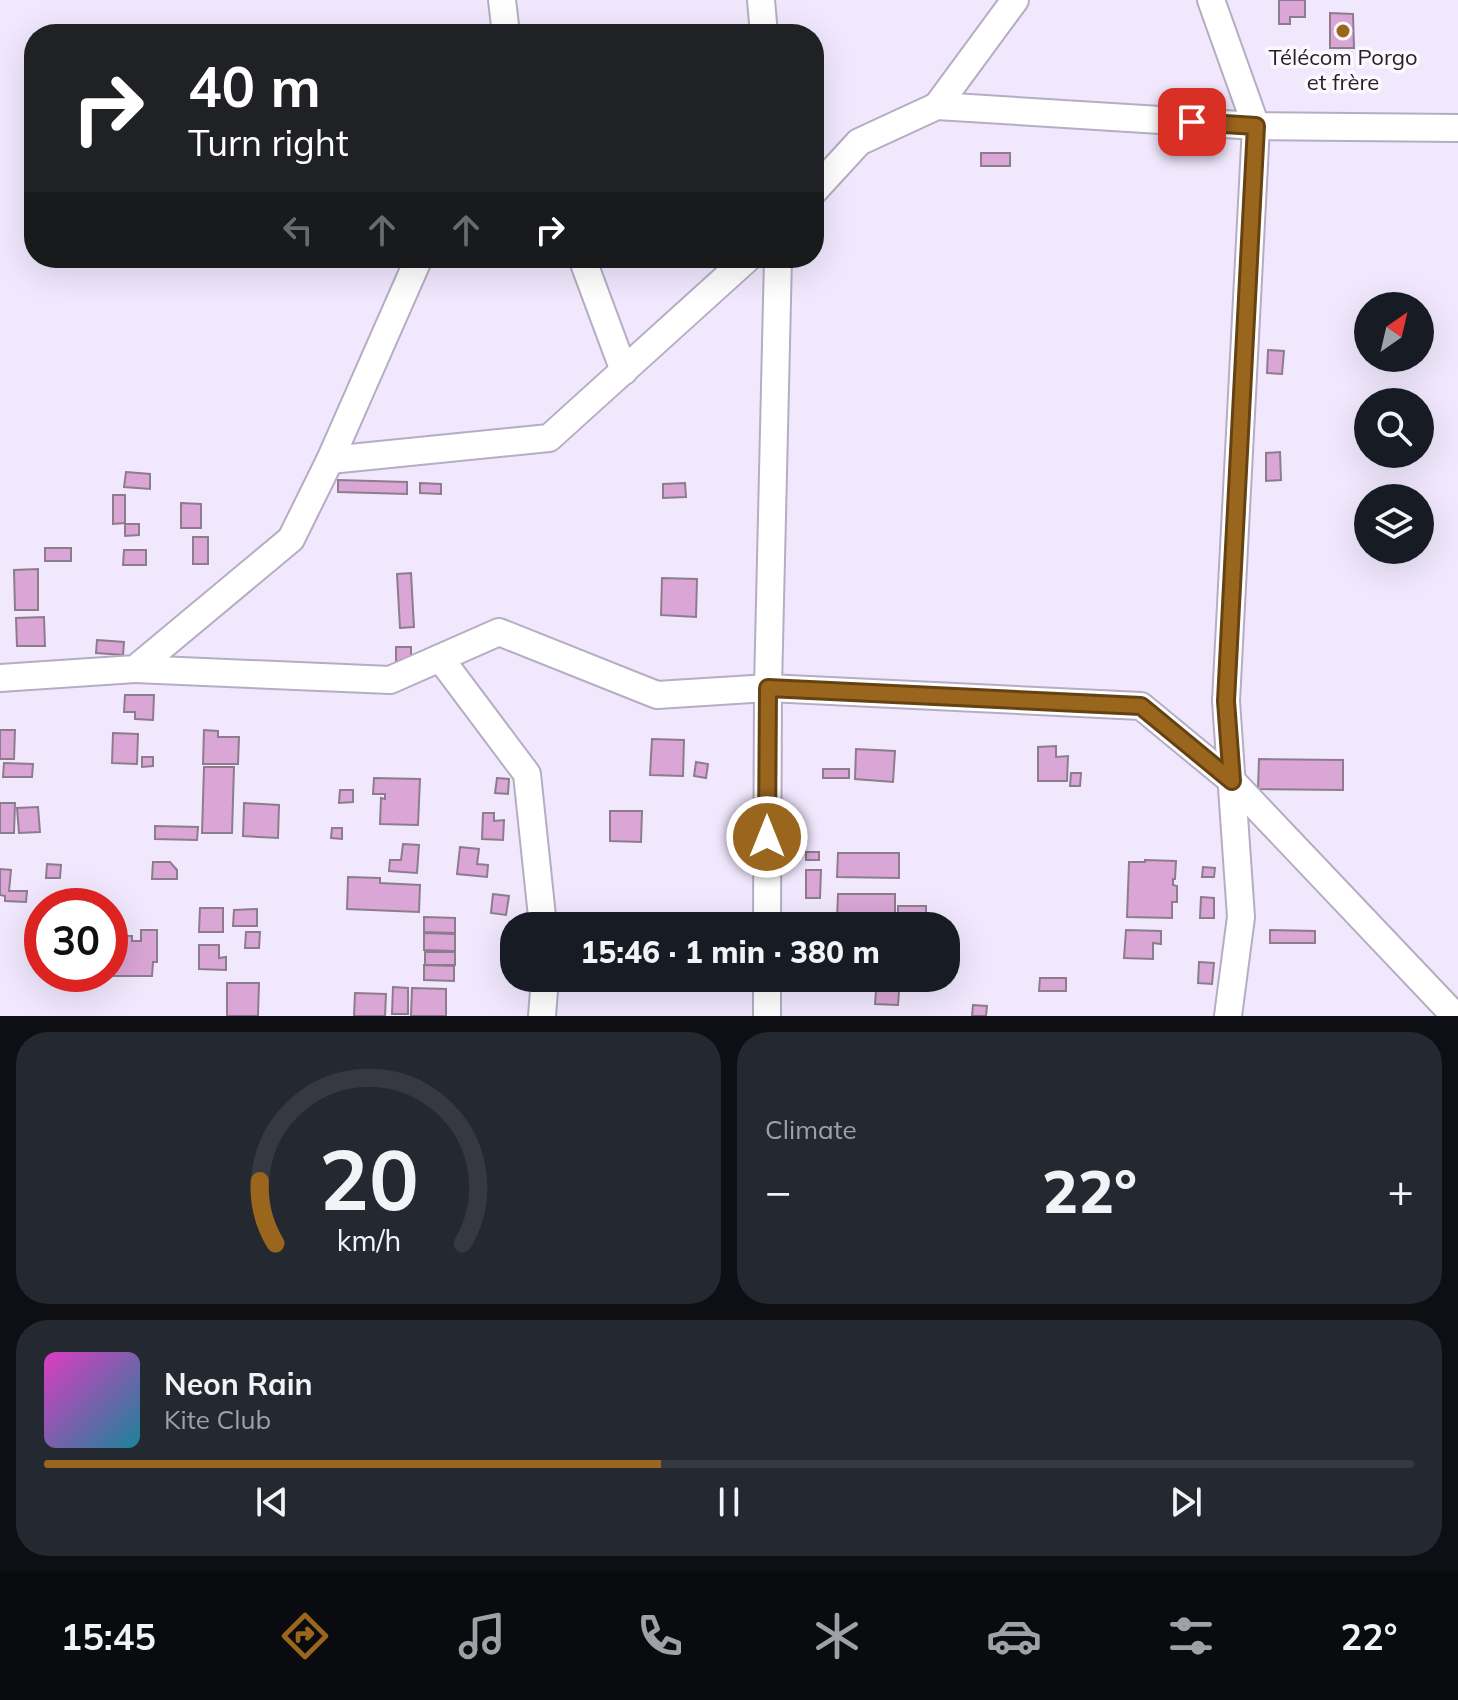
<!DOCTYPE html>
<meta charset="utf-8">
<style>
body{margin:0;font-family:Mulish,sans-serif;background:#242831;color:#f1f3f6;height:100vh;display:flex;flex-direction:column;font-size:30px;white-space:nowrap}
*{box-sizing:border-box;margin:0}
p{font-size:26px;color:#9ea1a6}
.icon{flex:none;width:44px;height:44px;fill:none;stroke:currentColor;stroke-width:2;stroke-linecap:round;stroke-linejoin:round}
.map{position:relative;height:1016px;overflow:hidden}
.drawer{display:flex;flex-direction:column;gap:16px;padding:16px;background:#0d0f14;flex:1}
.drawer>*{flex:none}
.hud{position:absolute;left:24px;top:24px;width:800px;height:244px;border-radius:32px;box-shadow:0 8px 32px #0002;background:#202124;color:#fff;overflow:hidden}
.needle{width:52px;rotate:34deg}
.tools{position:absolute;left:1354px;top:292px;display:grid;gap:16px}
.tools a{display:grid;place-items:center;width:80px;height:80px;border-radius:50%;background:#171b24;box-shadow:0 8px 32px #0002;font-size:40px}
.speed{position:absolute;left:24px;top:888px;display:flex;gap:16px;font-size:40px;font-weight:700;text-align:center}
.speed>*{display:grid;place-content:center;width:104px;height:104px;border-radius:50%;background:#171b24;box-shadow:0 8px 32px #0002;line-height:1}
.speed .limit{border:12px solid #d22;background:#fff;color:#111}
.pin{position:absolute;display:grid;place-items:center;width:68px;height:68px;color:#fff;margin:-34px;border-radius:16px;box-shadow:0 4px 12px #0006}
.me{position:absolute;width:88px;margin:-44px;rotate:0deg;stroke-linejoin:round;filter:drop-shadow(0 0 6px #0008)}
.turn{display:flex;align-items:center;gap:28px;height:168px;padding:0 32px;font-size:36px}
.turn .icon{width:104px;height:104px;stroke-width:2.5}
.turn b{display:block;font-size:56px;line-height:68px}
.lanes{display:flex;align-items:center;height:76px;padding:0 32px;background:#0003;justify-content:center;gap:40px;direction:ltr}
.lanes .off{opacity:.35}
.big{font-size:60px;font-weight:800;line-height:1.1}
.drawer .card{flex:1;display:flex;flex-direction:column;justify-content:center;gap:12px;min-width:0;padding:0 28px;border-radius:32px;background:#242831}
.drawer .dial{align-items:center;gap:0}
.dial svg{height:208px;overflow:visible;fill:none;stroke:#363941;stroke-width:7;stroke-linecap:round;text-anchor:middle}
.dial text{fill:#f1f3f6;stroke:none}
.song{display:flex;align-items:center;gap:24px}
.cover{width:96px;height:96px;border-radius:12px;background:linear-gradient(135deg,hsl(310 70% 55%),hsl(190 70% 35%))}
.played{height:8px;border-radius:4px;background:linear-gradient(90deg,#9a651d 45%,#363941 45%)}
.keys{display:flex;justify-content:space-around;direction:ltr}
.heat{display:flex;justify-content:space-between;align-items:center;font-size:44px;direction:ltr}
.drawer .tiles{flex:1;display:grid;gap:16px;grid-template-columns:1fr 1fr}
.card:last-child{grid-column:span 2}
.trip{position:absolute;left:500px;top:912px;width:460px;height:80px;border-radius:32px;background:#171b24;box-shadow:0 8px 32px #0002;font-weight:800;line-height:80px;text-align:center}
.menu{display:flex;height:128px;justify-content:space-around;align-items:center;background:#090b0e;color:#9ea1a6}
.menu .icon{width:56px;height:56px}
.menu .current{color:#9a651d}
.menu b{font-size:36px;color:#f1f3f6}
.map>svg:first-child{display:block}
.building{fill:#daa6d6;stroke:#8d7d8c;stroke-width:2}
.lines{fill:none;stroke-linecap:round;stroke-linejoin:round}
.minor-casing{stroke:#b5adc2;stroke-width:30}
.minor{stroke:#fff;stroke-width:26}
.route-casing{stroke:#644213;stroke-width:20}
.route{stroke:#9a651d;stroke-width:14}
.poi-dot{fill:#9a651d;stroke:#fbf9fe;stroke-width:3}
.labels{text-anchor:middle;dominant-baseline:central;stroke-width:7;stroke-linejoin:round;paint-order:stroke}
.poi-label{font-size:22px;fill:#242129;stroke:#fbf9fe}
</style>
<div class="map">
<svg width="1458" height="1016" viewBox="0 0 1458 1016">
<rect width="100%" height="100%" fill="#f1e8fe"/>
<!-- building -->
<g class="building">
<path d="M1279 0H1305V17H1290V24H1279Z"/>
<path d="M1330 13 1353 14 1354 48H1330Z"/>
<rect x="981" y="153" width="29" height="13"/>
<path d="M1268 350 1284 351 1282 374 1267 373Z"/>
<path d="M1280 452 1281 480 1266 481V453Z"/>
<path d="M126 472 150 474V489L124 487Z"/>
<path d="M338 480 407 482V494L338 492Z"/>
<path d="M420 483 441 484V494L420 493Z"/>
<path d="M685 483 686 497 663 498V484Z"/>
<path d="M113 495H125V523L113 524Z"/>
<path d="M181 503 201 504V528H181Z"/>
<path d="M125 524H139V535L125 536Z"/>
<rect x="193" y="537" width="15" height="27"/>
<rect x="45" y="548" width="26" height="13"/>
<path d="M124 550H146V565H123Z"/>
<path d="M38 569V610H15L14 570Z"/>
<path d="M411 573 414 627 400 628 397 574Z"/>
<path d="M662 578 697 579 696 617 661 615Z"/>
<path d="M44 617 45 646H17L16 618Z"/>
<path d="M97 640 124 642 123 655 96 653Z"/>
<path d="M396 647H411V661L396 662Z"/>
<path d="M125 695H154L153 720 135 719V712H124Z"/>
<path d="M0 730H15L14 759H0Z"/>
<path d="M204 730 218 731V737H239L238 764H203Z"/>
<path d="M113 733 138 734 137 764 112 763Z"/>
<path d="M652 739 684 740 683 776 650 775Z"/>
<path d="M1056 746V757L1068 756 1067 781H1038V747Z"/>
<path d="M856 749 895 751 893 782 855 779Z"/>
<path d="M142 757H153V766L142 767Z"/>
<path d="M1259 759 1343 760V790L1258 789Z"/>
<path d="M696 762 708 764 706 778 694 776Z"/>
<path d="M4 763 33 764 32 777H3Z"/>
<path d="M204 767H234L232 833H202Z"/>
<rect x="823" y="769" width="26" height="9"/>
<path d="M1071 773H1081L1080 786H1070Z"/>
<path d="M374 778 420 779 418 825 380 824 381 798 385 799V794H373Z"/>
<path d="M497 778 509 779 508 794 495 793Z"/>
<path d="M340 790H353V802L339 803Z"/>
<path d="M0 803H15L14 833H0Z"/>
<path d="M244 803 279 805 278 838 243 836Z"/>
<path d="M38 807 40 832 19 833 17 808Z"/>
<path d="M610 811H642L641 842 610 841Z"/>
<path d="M483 813H494V821L504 820 503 840 482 839Z"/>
<path d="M155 826 198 827 197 840 155 839Z"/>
<path d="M332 828H342V839L331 838Z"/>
<path d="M403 844 419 845 417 873 389 871 390 860H401Z"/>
<path d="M460 847 479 849 477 864 488 865 487 877 457 874Z"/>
<rect x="806" y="852" width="13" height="8"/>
<path d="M838 853H899V878L837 877Z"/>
<path d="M1145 860 1176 861 1175 879H1173V885L1177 886V902H1172V918L1127 917 1129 862H1145Z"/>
<path d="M153 862H170L177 870V879H152Z"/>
<path d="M47 864 61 865 60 878H46Z"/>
<path d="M1203 867 1215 868 1214 877H1202Z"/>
<path d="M0 869 11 870 9 891H27L26 902 5 901V896L0 895Z"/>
<path d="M806 870H821L820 898H806Z"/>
<path d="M348 877 380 878V883L420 885 419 912 347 909Z"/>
<path d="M493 894 509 896 506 915 491 913Z"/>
<path d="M838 894H895V918L837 919Z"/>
<path d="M1201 897 1214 898V918H1200Z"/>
<rect x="898" y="906" width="28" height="13"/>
<path d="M200 908H223V932H199Z"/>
<path d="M257 909V926H233L234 910Z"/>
<path d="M424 917 455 918V933L424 932Z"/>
<path d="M141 930H157V962H153L152 976H104V974H110V936H132V941H141Z"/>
<path d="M1126 930 1161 931V944L1153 943V959L1124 958Z"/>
<path d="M1270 930 1315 931V943H1270Z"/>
<path d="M246 932H260L259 948H245Z"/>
<path d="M424 933 455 934V951L424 950Z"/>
<path d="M199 945H219V958L226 957V970L199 969Z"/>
<rect x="425" y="952" width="30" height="13"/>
<path d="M1199 962 1214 963 1212 984 1198 983Z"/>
<path d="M424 965 454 966V981L424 980Z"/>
<path d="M1040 978H1066V991H1039Z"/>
<path d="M227 983H259L258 1016H227Z"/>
<path d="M393 987 408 988V1014H392Z"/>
<path d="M412 988 446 989V1016H411Z"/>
<path d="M876 991H899L898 1005 875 1004Z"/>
<path d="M355 993 386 994 385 1016H354Z"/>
<path d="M973 1005 987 1006 986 1016H972Z"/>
</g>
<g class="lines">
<!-- minor casing -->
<g class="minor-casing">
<g id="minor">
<path d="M502 0 506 34"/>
<path d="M761 0 764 34"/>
<path d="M1211 0 1256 126 1226 701 1241 917 1228 1016"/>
<path d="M937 106 1015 0"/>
<path d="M814 191 859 142 937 106 1256 126 1458 128"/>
<path d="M582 258 624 371"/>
<path d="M330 460 419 258"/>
<path d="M440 658 527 774 543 926"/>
<path d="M135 669 390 680 499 632 657 695 768 688 1141 706 1232 781 1455 1016"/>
<path d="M0 678 135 669 291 539 330 460 549 438 748 258"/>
<path d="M767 926 768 688 778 258"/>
<path d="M542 1016 545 978"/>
<path d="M767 1016V978"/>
</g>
</g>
<!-- minor -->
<use href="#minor" class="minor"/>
</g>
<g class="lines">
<!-- route casing -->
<g class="route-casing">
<path id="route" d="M767 837 768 688 1141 706 1232 781 1226 701 1256 126 1192 122"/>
</g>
<!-- route -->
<use href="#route" class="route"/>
</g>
<!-- markers -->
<circle class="poi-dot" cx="1343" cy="31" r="8"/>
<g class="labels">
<!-- poi labels -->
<g class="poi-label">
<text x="1343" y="57">Télécom Porgo<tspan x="1343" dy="25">et frère</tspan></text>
</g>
</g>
</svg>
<div class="tools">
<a><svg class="needle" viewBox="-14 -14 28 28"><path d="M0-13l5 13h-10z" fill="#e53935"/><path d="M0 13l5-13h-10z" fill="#9ea1a6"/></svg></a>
<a><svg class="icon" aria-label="search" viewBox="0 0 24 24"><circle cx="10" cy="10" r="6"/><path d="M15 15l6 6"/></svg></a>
<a><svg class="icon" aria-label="layers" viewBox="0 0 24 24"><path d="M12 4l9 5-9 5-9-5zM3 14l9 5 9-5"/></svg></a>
</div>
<div class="speed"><div class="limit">30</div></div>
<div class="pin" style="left:1192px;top:122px;background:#d93025"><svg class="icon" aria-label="arrive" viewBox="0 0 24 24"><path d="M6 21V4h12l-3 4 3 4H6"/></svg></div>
<svg class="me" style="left:767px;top:837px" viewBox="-20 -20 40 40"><circle r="17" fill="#9a651d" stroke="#fff" stroke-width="3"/><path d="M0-11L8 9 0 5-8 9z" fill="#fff"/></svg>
<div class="trip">15:46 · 1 min · 380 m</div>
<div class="hud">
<div class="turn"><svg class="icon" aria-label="right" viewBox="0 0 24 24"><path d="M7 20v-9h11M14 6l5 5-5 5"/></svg><div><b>40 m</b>Turn right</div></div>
<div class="lanes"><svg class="icon off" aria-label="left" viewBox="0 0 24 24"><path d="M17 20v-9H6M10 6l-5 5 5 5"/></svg><svg class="icon off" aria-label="ahead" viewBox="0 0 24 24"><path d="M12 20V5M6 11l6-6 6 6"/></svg><svg class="icon off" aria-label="ahead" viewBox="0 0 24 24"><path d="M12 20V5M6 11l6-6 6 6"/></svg><svg class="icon" aria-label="right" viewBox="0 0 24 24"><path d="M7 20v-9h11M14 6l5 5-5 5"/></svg></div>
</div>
</div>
<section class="drawer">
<div class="tiles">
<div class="card dial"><svg viewBox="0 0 100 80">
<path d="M14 69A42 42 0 1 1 86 69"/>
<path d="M14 69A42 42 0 0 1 8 45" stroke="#9a651d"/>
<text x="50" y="56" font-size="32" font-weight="700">20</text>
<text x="50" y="72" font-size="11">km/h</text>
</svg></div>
<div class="card"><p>Climate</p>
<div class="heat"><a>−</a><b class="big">22°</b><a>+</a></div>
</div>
<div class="card">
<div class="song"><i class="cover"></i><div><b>Neon Rain</b><p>Kite Club</p></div></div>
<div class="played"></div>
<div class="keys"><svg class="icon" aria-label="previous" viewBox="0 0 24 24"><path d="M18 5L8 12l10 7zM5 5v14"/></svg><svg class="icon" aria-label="pause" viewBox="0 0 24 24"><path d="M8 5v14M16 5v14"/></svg><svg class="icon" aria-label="next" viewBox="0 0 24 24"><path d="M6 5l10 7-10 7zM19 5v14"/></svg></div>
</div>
</div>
</section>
<nav class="menu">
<b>15:45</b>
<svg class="icon current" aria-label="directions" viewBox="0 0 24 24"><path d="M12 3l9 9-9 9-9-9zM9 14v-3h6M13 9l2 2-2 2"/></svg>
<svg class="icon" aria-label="music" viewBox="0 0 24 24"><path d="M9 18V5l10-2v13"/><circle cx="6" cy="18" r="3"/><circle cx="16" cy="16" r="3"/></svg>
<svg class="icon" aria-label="phone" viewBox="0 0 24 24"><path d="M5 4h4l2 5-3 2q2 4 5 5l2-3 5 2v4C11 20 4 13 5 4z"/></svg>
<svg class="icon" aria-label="climate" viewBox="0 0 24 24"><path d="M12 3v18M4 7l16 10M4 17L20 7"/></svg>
<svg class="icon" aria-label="car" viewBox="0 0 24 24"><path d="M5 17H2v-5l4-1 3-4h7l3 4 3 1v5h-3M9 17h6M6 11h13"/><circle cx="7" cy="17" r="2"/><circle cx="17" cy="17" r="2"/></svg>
<svg class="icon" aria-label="filters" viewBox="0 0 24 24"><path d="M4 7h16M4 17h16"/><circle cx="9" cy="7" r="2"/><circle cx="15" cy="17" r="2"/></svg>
<b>22°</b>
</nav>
